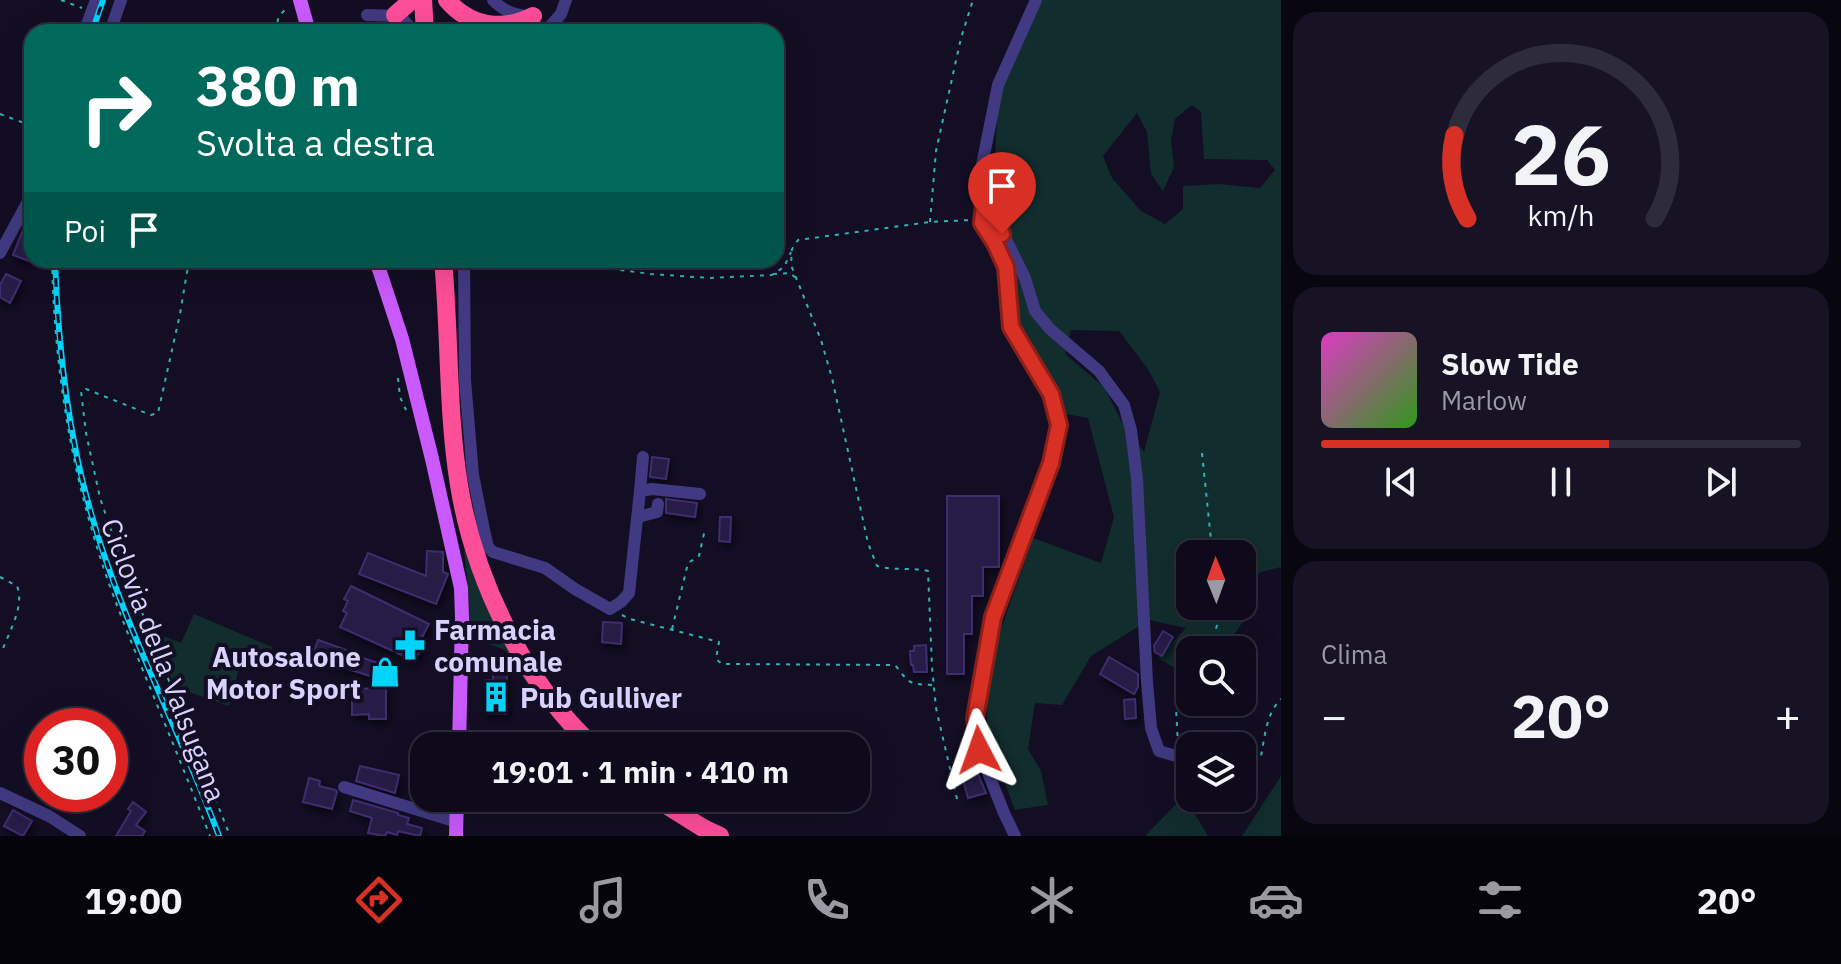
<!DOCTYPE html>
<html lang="it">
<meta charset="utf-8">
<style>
body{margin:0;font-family:"IBM Plex Sans",sans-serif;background:#171324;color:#f1f3f6;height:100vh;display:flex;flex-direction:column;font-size:30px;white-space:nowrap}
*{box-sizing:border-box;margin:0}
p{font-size:26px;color:#9b9aa3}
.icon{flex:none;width:44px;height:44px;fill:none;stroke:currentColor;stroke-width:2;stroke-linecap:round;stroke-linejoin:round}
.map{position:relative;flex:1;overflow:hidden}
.sheet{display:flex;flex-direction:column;gap:12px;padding:12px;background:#08060f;width:560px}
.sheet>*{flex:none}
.banner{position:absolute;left:24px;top:24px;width:760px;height:244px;border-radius:24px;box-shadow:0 8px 32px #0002,0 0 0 2px #2e2b3a;background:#00695c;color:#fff;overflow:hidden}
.needle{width:52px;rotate:359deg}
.controls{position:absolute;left:1176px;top:540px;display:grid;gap:16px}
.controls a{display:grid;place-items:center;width:80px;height:80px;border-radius:16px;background:#0e0a1b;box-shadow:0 8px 32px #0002,0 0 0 2px #2e2b3a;font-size:40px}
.speed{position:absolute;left:24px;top:708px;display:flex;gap:16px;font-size:40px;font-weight:700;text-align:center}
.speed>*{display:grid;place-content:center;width:104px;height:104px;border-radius:50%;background:#0e0a1b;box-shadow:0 8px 32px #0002,0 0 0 2px #2e2b3a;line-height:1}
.speed .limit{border:12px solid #d22;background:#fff;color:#111}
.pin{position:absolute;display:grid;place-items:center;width:68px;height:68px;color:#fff;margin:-82px -34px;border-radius:50% 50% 50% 0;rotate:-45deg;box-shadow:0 0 8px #0007}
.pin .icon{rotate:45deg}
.me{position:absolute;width:88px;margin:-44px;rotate:356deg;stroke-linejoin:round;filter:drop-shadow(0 0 6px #0008)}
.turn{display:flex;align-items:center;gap:28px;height:168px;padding:0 40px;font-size:36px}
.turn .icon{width:104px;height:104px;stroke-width:2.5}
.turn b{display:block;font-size:56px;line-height:68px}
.then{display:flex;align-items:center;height:76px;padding:0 40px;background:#0003;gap:16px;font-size:30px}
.big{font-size:60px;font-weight:800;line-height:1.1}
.sheet .widget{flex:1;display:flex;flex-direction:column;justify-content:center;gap:12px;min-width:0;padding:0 28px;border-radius:24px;background:#171324}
.sheet .dial{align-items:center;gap:0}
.dial svg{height:208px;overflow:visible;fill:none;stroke:#2e2b3a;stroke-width:7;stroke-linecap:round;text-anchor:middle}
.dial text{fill:#f1f3f6;stroke:none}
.song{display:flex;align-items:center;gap:24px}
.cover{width:96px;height:96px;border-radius:12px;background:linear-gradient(135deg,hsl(310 70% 55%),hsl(110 70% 35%))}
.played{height:8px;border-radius:4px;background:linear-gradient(90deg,#d93025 60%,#2e2b3a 60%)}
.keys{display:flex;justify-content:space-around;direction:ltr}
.heat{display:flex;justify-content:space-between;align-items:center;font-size:44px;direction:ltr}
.trip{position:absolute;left:410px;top:732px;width:460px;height:80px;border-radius:24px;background:#0e0a1b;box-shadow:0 8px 32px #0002,0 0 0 2px #2e2b3a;font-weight:800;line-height:80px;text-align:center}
.menu{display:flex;height:128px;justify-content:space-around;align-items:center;background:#06040b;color:#9b9aa3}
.menu .icon{width:56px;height:56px}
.menu .selected{color:#d93025}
.menu b{font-size:36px;color:#f1f3f6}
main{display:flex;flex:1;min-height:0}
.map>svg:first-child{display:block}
.green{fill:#122d2e;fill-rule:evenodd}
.building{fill:#261b44;stroke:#3e2d70;stroke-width:2;filter:url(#shadow)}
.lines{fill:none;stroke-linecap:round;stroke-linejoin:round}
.path{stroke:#30b4b4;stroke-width:2;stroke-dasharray:4 6;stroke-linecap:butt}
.minor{stroke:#413a82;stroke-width:12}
.major{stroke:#ca5afd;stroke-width:14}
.highway{stroke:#fd4e98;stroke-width:18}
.rail-casing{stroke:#03d2f9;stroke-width:6}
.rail{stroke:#130e24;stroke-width:3;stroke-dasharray:9;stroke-linecap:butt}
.route-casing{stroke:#8d1f18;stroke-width:20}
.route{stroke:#d93025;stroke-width:14}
.labels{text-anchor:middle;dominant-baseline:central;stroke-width:8;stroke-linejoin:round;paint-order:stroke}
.poi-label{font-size:28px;font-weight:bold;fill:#d9d2fe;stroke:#130e24;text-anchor:start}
.street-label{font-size:28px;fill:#d9d2fe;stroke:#130e24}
</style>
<main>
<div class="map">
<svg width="1281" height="836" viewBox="0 0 1281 836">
<defs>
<filter id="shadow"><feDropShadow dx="2.5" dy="4.5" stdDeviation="4" flood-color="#0009"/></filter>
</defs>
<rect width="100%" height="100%" fill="#130e24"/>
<!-- green -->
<g class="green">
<path d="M1039 0H1281V567L1258 573 1245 619 1223 650H1190V677L1158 658 1186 628 1149 620 1091 656 1062 705 1035 703 1028 749 1041 771 1048 805 1015 810 987 736V669L1033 538 1101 563 1114 517 1088 418 1066 414 1012 320 1011 276 994 180 998 98ZM1192 105 1201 112 1204 159 1267 160 1275 170 1260 188 1218 184 1183 186V209L1165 224 1141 211 1112 178 1103 156 1137 113 1147 132 1151 174 1163 191 1174 167 1171 141 1175 119ZM1071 330 1119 331 1148 369 1160 392 1144 452 1123 424 1104 387 1065 354ZM1190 554H1242V606H1190Z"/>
<path d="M464 550H465L480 591 548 708 537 709 539 702 505 650 489 644 468 643 469 597Z"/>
<path d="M194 614 272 647 271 667 241 661 229 706 175 687 152 632 181 643Z"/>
<path d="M1281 776V836H1242Z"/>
<path d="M1184 796 1208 836H1145Z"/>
</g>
<!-- building -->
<g class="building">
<path d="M23 230 32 234V253L29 261 13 255Z"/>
<path d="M6 274 21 281 10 303 0 297V285Z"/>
<path d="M652 457 669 459 666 479 650 477Z"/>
<path d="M947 496H999V567H983V596H972V634H964V674H947Z"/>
<path d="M666 499 697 503 695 517 666 513Z"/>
<path d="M720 517H731L730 542 719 541Z"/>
<path d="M427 551 443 552V572L448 574 436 604 359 574 368 553 426 576Z"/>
<path d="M351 586 429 624 418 645 422 647 415 661 340 627 347 613 343 611 348 601 344 599Z"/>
<path d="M603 622 622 623 621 644 602 642Z"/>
<path d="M1163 631 1173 637 1162 656 1155 652 1154 646Z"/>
<path d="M318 640 355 653 354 655 393 668 388 682 312 657Z"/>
<path d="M926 645 927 672H914L913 665H911L910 651H914V646Z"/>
<path d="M1109 657 1138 674V687L1134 694 1100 674Z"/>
<path d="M493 675H507L506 714 485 713 486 680H493Z"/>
<path d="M386 688V719H369V714L352 715V689Z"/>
<path d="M1135 699 1136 718 1125 719 1124 700Z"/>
<path d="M412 746H424V799L411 798Z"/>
<path d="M974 764 986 793 968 798 960 768Z"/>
<path d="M360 766 399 775 395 793 356 781Z"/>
<path d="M309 778 320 781 319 786 336 790 337 792 332 809 303 802Z"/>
<path d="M353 800 398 813V815L409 818 407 824 422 828 420 836 398 831 397 835 387 832 385 836 368 833 372 818 350 811Z"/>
<path d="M133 802 146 812 136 825 145 831 142 836H116L131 811 128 809Z"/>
<path d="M13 810 32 821 23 836 4 826Z"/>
</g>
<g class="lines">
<!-- path -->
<g class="path">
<path d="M61 0 82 8"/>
<path d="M279 32C276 21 277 17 286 9"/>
<path d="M0 114 32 126"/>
<path d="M930 222 936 151 961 38 973 0"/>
<path d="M52 260C54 351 66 442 92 530 106 581 126 629 146 678 168 731 189 783 210 836"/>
<path d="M189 260 180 314 158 413 151 415 86 389 81 391 86 433 100 498 121 559 230 836"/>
<path d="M541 260 651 274 710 278 772 275 784 267 791 252"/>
<path d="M773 274 790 273 796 278"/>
<path d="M398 378 400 397 406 410"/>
<path d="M1202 453 1211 540 1219 554"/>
<path d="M0 577 17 586C25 606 9 632 2 651"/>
<path d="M622 615 630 619 719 642 716 659 722 664 895 665C910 684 908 684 933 685"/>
<path d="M672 629 688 563 699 556 705 529"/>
<path d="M1196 650 1214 635 1223 606"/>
<path d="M1178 746 1176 707 1190 665"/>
<path d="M1242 760 1261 756C1265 736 1266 714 1281 699"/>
<path d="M957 799 936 708 932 667 928 571C911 567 894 571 877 566L868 543 832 378 821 340 791 265 792 249 798 240 930 222 971 220"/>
</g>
<!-- minor -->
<g class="minor">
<path d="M493 0C502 10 512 14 526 16"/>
<path d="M367 15 400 16 408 25 409 32"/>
<path d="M84 32 96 0"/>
<path d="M110 32 121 0"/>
<path d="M545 32 561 14 566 0"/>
<path d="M986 199 1025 278 1035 311 1050 329 1099 371 1124 405 1131 430 1137 479 1147 682 1151 728 1159 751 1190 760"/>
<path d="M0 253 32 194"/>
<path d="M464 260 465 380 473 475 484 530 488 547 493 552 545 568 575 589 610 609 621 602 629 593 640 491 652 489 700 494"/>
<path d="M640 491 643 457"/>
<path d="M638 517 657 512 658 504"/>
<path d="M344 787 457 822"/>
<path d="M0 793 49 816 80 836"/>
<path d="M1015 836 1004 813 979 750 975 718 993 617 1051 463 1059 425 1051 394 1011 327 1006 267 995 243 982 223 985 196 982 165 998 85 1036 0"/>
</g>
<!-- major -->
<g class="major">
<path d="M300 0 309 32"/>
<path d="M376 260 402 339 432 459 461 588 462 618 459 746"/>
<path d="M456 836 457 798"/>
</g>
<!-- highway -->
<g class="highway">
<path d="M423 0 425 32"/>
<path d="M447 0C469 26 502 32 533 16"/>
<path d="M395 15 412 0"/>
<path d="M443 260C450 335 447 411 459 485 474 578 523 681 593 746"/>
<path d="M655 798 703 828 720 836"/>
</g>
<!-- rail casing -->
<g class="rail-casing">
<g id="rail">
<path d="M92 32 103 0"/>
<path d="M55 260C58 345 67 431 91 513 122 623 179 728 219 836"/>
</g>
</g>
<!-- rail -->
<use href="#rail" class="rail"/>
</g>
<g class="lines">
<!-- route casing -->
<g class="route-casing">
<path id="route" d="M979 750 975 718 993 617 1051 463 1059 425 1051 394 1011 327 1006 267 995 243 982 223 985 196 1002 234"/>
</g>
<!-- route -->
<use href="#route" class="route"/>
</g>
<!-- icons -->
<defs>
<g id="pharmacy-bare" transform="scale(2.4)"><path d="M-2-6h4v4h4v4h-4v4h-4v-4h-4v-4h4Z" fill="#03d2f9" stroke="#130e24" stroke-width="2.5" paint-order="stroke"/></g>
<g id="shop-bare" transform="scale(2.4)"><path d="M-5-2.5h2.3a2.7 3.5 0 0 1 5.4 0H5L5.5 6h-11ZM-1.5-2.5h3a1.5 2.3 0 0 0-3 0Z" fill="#03d2f9" stroke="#130e24" stroke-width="2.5" paint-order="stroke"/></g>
<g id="building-bare" transform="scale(2.4)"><path d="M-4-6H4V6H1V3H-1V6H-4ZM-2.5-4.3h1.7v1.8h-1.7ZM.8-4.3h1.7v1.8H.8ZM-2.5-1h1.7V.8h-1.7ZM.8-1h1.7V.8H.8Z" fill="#03d2f9" stroke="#130e24" stroke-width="2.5" paint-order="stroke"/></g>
</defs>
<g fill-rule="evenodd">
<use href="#pharmacy-bare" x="410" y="645"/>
<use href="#shop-bare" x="385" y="672"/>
<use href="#building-bare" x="496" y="697"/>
</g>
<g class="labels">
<!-- poi labels -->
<g class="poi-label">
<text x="434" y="629">Farmacia<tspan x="434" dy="32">comunale</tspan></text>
<text x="361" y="656" text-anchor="end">Autosalone<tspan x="361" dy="32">Motor Sport</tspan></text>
<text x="520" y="697">Pub Gulliver</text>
</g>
<!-- street labels -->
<g class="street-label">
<text transform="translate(164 660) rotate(69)">Ciclovia della Valsugana</text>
</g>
</g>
</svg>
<div class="controls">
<a><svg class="needle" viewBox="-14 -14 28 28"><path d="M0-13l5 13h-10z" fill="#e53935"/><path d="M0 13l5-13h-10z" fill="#9b9aa3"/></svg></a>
<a><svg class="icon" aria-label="search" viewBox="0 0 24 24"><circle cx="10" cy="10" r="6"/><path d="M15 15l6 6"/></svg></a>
<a><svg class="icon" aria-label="layers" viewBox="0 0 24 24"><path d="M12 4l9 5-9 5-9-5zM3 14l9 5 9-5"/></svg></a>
</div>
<div class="speed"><div class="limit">30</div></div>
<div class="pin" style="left:1002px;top:234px;background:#d93025"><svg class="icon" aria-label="arrive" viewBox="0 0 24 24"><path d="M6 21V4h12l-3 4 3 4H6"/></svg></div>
<svg class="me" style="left:979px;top:750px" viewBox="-20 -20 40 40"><path d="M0-17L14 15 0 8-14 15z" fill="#d93025" stroke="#fff" stroke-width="4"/></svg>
<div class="trip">19:01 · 1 min · 410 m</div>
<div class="banner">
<div class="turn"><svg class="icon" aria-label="right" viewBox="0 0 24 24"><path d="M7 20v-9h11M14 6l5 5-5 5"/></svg><div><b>380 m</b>Svolta a destra</div></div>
<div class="then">Poi<svg class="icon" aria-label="arrive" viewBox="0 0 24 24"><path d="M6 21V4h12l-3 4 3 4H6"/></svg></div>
</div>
</div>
<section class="sheet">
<div class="widget dial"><svg viewBox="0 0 100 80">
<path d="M14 69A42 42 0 1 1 86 69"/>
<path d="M14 69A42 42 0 0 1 9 37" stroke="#d93025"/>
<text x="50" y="56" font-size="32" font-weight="700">26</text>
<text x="50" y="72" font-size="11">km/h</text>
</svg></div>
<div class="widget">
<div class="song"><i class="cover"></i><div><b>Slow Tide</b><p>Marlow</p></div></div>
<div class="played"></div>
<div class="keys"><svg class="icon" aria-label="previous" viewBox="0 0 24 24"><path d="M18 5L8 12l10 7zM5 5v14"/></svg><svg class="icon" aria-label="pause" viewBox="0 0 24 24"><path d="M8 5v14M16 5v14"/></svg><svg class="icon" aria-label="next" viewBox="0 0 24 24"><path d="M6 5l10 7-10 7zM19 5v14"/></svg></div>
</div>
<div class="widget"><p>Clima</p>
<div class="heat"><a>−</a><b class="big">20°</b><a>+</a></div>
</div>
</section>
</main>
<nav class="menu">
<b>19:00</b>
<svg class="icon selected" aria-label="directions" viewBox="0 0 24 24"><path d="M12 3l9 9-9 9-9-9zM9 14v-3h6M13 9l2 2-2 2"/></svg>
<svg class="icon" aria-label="music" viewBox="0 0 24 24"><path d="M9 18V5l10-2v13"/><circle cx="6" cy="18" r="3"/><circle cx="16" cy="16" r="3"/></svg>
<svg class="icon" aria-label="phone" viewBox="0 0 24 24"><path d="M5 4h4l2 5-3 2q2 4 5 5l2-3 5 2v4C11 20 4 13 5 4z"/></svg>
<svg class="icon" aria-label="climate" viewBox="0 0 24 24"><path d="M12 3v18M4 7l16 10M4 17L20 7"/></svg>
<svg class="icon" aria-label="car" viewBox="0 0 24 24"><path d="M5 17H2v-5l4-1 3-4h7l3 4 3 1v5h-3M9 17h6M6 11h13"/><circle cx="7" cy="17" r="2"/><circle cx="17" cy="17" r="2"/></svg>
<svg class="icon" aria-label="filters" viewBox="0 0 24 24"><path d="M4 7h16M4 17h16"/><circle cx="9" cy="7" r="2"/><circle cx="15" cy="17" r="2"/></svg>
<b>20°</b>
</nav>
